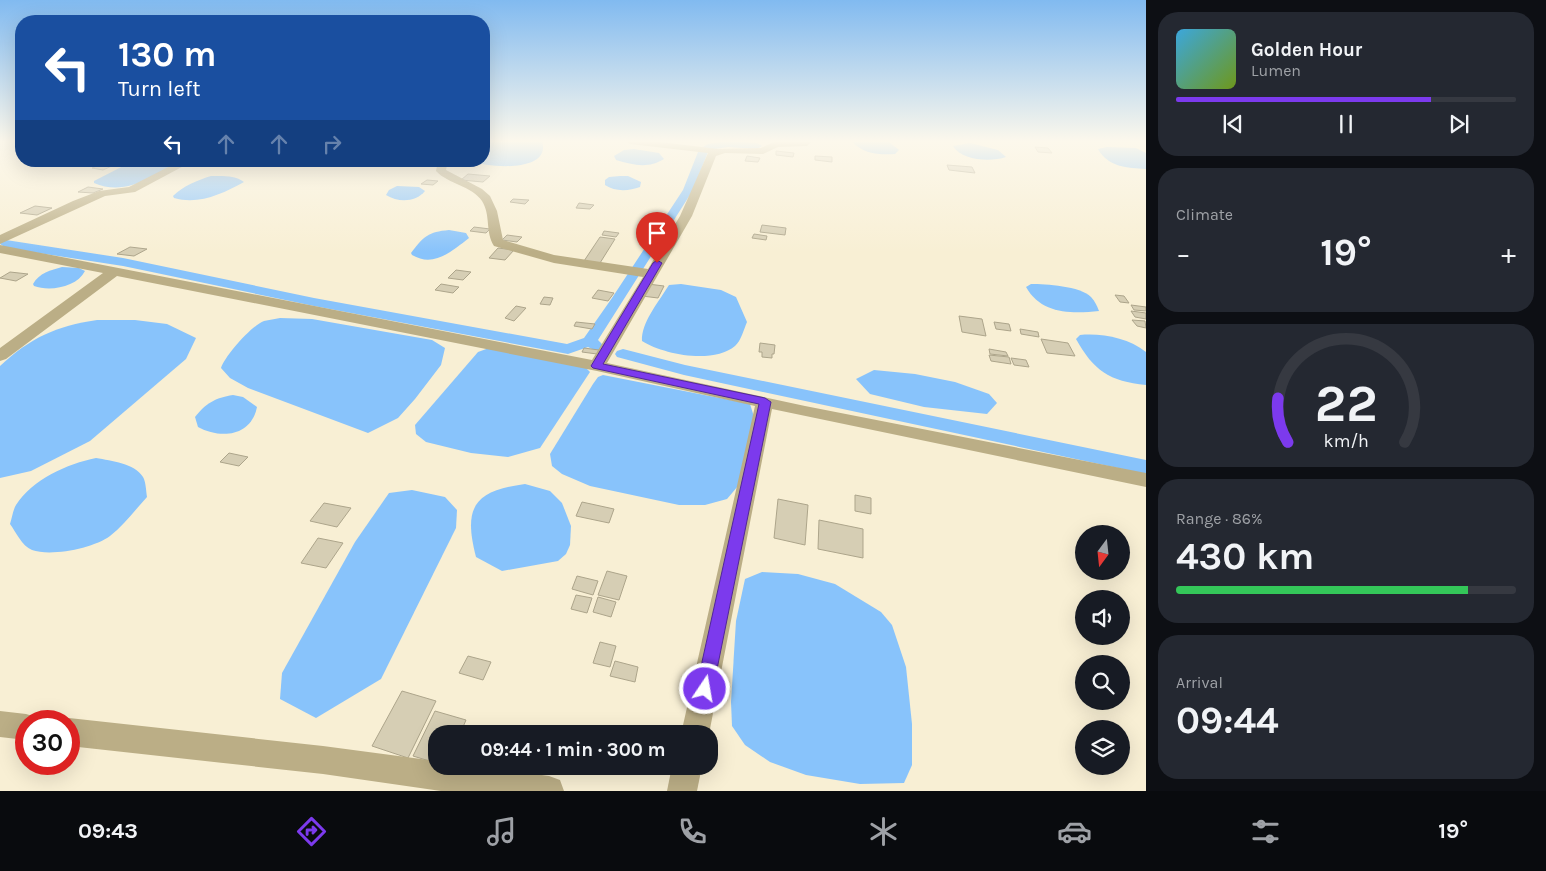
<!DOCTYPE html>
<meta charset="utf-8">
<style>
body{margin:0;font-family:Karla,sans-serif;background:#242831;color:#f1f3f6;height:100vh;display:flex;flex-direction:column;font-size:19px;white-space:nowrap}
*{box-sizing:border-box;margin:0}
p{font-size:16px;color:#9ea1a6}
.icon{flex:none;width:28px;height:28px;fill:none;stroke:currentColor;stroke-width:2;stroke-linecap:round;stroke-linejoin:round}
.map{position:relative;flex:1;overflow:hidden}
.sheet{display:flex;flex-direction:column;gap:12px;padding:12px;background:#0d0f14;width:400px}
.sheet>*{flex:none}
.hud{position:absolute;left:15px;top:15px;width:475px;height:152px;border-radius:20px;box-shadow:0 5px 20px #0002;background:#1a4fa0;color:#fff;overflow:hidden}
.needle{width:32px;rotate:195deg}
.controls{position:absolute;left:1075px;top:525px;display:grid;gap:10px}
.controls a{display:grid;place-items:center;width:55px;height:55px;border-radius:50%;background:#171b24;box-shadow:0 5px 20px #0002;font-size:25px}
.speed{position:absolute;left:15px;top:710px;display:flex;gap:10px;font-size:25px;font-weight:700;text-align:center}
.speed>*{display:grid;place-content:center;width:65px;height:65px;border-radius:50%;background:#171b24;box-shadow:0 5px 20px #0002;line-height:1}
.speed .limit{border:8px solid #d22;background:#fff;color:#111}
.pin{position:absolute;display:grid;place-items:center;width:42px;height:42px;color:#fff;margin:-51px -21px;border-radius:50% 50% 50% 0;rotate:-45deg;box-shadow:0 0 5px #0007}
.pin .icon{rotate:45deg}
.me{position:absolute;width:55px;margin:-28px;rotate:12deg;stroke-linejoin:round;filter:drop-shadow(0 0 4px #0008)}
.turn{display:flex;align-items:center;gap:18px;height:105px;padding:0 20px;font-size:22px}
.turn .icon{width:65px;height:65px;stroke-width:2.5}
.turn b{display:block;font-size:35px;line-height:42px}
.lanes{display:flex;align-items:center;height:48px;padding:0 20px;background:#0003;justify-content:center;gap:25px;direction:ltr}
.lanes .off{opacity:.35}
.big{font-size:38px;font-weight:700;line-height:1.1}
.sheet .widget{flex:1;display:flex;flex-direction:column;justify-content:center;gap:8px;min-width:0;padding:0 18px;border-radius:20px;background:#242831}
.sheet .dial{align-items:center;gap:0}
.dial svg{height:130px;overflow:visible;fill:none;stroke:#363941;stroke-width:7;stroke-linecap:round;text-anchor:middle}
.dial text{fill:#f1f3f6;stroke:none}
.song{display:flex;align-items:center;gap:15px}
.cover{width:60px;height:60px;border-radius:8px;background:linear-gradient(135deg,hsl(200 70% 55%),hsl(80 70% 35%))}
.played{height:5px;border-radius:2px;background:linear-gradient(90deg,#7c3aed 75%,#363941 75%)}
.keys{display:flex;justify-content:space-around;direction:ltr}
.heat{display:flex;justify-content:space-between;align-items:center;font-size:28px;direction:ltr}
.charge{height:8px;border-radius:4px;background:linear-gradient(90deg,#34c759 86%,#363941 0)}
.trip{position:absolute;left:428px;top:725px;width:290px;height:50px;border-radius:20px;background:#171b24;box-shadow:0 5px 20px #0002;font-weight:700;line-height:50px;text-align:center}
.tabs{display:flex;height:80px;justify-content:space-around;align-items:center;background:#090b0e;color:#9ea1a6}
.tabs .icon{width:35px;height:35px}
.tabs .active{color:#7c3aed}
.tabs b{font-size:22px;color:#f1f3f6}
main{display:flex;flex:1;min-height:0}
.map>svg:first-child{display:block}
.water{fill:#88c3fb}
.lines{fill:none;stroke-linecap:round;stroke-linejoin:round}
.canal{fill:#88c3fb;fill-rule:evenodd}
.building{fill:#d6ceb4;stroke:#ada58b}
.minor{fill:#bbae86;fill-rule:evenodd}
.route{fill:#7c3aed;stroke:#51269a}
</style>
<main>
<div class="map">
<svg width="1146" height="791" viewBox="0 0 1146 791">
<rect width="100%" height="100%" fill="#f8efd4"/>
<!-- water -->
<g class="water">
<path d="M484 141H542C552 173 488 168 472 161H484Z"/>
<path d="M852 141H888L899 150 895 154C880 155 862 154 852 141Z"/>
<path d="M970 143 998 150 1006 157C991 162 962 161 953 146Z"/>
<path d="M1107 147 1136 148 1146 153V169C1127 168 1108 167 1098 149Z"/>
<path d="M634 149 659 153 664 159C648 169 633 165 616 160L614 156 624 150Z"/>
<path d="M133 161H183C155 175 126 197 94 183V181Z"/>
<path d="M211 176C223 176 235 175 244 182 222 194 199 205 174 198L173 196C183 186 198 180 211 176Z"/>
<path d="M620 176H628L641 182 640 187C629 191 615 192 605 185V180L609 177Z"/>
<path d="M397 186 419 187 425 191C416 202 399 203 386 195L389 190Z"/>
<path d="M449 230 466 233 469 238C452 251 434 268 412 255L411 253C424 236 428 232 449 230Z"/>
<path d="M62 267 79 268 85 271C77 287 50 292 34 286L33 284C39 273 51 270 62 267Z"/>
<path d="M681 284 721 290 736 297 747 322C744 329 741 341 735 346 714 364 664 355 642 341 641 323 658 303 667 288L669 285Z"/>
<path d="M1031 284C1046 284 1080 286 1091 297 1095 301 1097 306 1099 311 1071 314 1041 314 1026 287Z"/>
<path d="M280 318 312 319 432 340 445 348 441 365 415 399 398 418 368 433 248 388 230 378 221 368C225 356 251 326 264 321 269 320 275 319 280 318Z"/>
<path d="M97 320H135L167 324 196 338 186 359 90 441 31 471 0 478V366C30 338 56 326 97 320Z"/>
<path d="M1080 335C1102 333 1128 338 1146 352V385C1109 381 1094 371 1076 339Z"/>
<path d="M489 348 584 366 590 372 540 448 508 457 471 453 426 442 416 434 415 425 478 352Z"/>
<path d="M874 370 915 374 955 382 989 394 997 403 987 414 924 407 870 394 856 379Z"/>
<path d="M603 375 750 404 756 423 738 486 727 499 705 505H679L590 486 562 474 552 466 550 454 593 384 598 377Z"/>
<path d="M233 395 243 397 257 407C251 437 220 439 198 427L195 417C206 403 215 398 233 395Z"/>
<path d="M96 458C112 461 134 463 143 477 146 482 146 491 147 497 135 510 124 525 110 536 94 548 51 557 32 550 22 546 16 532 10 524 12 518 13 510 16 505 33 479 67 464 96 458Z"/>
<path d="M525 484 550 491 562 503 571 526 570 545 566 554 558 561 502 571 476 557C463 507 474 491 525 484Z"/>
<path d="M412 490 445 497 457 510 456 528 381 679 316 718 280 699 282 673 355 542 389 493Z"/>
<path d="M762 572 798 574 835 584 881 612 892 625 906 667 912 724V765L904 783 860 784 806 775 770 762 745 745 732 726 731 702 736 621 745 579Z"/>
</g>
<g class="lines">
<!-- canal -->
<g class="canal">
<path d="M728 141 757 143 762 146 757 149 728 147 708 150 703 147 708 144Z"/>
<path d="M703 149 708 152 693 190 598 340 604 346 602 349 596 351 588 347 568 354 314 306 123 266 6 248 0 244 2 241 6 240 123 258 314 298 567 344 584 338 612 298 683 190 698 152Z"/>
<path d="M623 349 685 365 1146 460V474L684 375 617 357 615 354 617 351Z"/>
</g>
</g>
<!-- building -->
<g class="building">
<path d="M1035 147 1048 148 1052 153 1038 152Z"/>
<path d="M776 151 794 153 793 157 776 155Z"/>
<path d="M747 156 760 158 758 162 745 161Z"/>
<path d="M815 156 832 157V162L815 160Z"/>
<path d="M102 164 114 165 103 170 92 168Z"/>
<path d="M947 165 972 167 975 173 949 170Z"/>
<path d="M468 174 490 176 483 182 461 180Z"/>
<path d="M427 180 438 181 433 185 421 184Z"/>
<path d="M88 187 103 189 93 193 78 192Z"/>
<path d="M513 199 529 200 525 204 510 202Z"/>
<path d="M579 203 594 205 590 209 576 208Z"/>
<path d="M35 206 52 208 37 215 20 213Z"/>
<path d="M762 225 786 228 785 235 760 232Z"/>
<path d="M474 227 490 229 486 233 470 231Z"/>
<path d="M604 231 619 233 616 237 602 235Z"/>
<path d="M754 234 767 236 766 240 752 238Z"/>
<path d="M507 235 522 237 517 242 502 240Z"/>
<path d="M600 237 615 239 600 263 584 261Z"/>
<path d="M130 247 147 249 134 256 117 254Z"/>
<path d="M498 248 514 250 505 260 489 258Z"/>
<path d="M456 270 471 272 463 280 448 278Z"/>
<path d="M10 272 28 274 16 281 0 278Z"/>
<path d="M441 284 459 287 453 293 435 290Z"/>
<path d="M648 284 664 286 658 298 642 296Z"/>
<path d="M598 290 614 293 608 301 592 298Z"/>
<path d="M1115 295 1124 296 1129 303 1120 302Z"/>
<path d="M544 297 553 298 550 305 540 304Z"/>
<path d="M1131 305 1146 307V311L1134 310Z"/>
<path d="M516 306 526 308 514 321 505 318Z"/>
<path d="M1131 311 1146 313V319L1135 317Z"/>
<path d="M959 316 982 319 986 336 962 332Z"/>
<path d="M1132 320 1145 321 1146 328 1137 326Z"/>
<path d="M576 322 595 324 592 329 574 326Z"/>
<path d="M994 322 1009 324 1011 331 996 329Z"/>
<path d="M1020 329 1038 332 1039 337 1021 334Z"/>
<path d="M1041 339 1068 343 1075 356 1047 353Z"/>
<path d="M760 343 775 345 774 354H772V358L762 357V352H759Z"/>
<path d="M584 348 599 350 597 354 582 352Z"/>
<path d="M989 349 1006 352 1008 356 990 354Z"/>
<path d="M989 355 1009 357 1011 364 991 361Z"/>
<path d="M1011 358 1026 360 1029 367 1014 365Z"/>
<path d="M229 453 248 457 239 466 220 462Z"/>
<path d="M855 495 871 498V514L855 511Z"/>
<path d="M778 499 808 505 805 545 774 538Z"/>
<path d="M582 502 614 509 609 523 576 516Z"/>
<path d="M324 503 351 508 337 527 310 521Z"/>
<path d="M819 520 863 529V558L818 549Z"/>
<path d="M318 538 343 543 326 568 301 563Z"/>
<path d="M607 571 627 576 619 600 598 595Z"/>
<path d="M577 576 598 581 593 595 572 589Z"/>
<path d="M576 595 592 598 587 613 571 609Z"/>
<path d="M598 597 616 602 611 617 593 612Z"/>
<path d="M600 642 616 646 610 667 593 663Z"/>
<path d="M468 656 491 662 483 680 459 673Z"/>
<path d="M615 661 638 667 635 682 610 676Z"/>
<path d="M402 691 436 701 408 758 372 746Z"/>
<path d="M435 711 466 720 460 734H436V763L413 756Z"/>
</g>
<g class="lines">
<!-- minor -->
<g class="minor">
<path d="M625 141H652L718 149 761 148 776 141H812L807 146 778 147 763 154 725 153 716 156 692 216 607 363 805 406 1146 473V487L772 409 709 734H681L755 406 597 371 117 276 6 359 0 361V348L103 273 0 253V245L592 360 643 277 554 263 494 246C485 232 491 215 482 201 472 186 448 184 436 171L438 161H448L446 170 482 189 490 196 497 211 503 240 554 255 648 269 680 216 708 153 630 144Z"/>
<path d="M180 161H193L135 192 105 196 0 244V235L73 201 99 191 129 187Z"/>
<path d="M0 711 26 714 36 717 38 721H26V740L0 737Z"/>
<path d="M69 718 323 746 436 761V766H478L549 776 560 780 564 791H441L323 774 69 746V721H62Z"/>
<path d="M672 766H702L697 791H667Z"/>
</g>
</g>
<!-- sky -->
<linearGradient id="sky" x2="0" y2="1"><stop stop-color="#81baf0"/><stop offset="0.56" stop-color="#fcf8ec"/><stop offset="1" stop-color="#fcf8ec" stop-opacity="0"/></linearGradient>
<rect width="1146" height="252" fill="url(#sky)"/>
<!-- route -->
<path class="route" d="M657 260 662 263 603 364 765 398 771 402 713 689 711 695 705 697 698 695 696 689 759 404 593 368 591 366 653 263Z"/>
</svg>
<div class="controls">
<a><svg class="needle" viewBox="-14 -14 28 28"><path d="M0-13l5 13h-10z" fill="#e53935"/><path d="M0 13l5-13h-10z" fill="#9ea1a6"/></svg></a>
<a><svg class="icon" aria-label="sound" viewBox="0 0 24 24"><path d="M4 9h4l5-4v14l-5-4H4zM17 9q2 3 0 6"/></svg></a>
<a><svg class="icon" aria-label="search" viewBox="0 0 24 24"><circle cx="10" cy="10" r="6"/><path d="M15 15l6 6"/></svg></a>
<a><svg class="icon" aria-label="layers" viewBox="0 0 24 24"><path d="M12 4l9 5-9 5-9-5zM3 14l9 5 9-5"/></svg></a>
</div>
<div class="speed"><div class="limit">30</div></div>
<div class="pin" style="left:657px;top:263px;background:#d93025"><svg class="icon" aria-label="arrive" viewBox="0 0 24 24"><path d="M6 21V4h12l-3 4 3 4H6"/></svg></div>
<svg class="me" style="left:705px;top:689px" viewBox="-20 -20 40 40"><circle r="17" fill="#7c3aed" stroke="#fff" stroke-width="3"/><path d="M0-11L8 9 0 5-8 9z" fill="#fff"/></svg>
<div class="trip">09:44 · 1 min · 300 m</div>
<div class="hud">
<div class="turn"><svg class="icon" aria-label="left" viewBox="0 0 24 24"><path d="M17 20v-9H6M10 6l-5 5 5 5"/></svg><div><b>130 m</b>Turn left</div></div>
<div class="lanes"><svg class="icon" aria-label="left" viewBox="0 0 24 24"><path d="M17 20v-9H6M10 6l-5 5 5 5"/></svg><svg class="icon off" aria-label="ahead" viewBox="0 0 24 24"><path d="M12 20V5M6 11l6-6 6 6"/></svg><svg class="icon off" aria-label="ahead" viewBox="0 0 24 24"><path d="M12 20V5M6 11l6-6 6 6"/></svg><svg class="icon off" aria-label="right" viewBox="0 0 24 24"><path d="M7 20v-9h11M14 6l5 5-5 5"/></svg></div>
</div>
</div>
<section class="sheet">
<div class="widget">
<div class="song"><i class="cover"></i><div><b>Golden Hour</b><p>Lumen</p></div></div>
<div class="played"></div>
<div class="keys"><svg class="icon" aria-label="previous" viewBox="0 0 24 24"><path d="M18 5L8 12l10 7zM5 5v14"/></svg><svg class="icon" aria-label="pause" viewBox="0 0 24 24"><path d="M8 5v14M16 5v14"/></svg><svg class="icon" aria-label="next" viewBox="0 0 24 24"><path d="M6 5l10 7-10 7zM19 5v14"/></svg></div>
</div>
<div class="widget"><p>Climate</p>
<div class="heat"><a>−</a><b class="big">19°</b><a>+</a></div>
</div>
<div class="widget dial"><svg viewBox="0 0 100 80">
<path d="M14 69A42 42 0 1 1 86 69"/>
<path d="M14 69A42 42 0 0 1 8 42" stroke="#7c3aed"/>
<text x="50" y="56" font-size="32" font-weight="700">22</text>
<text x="50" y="72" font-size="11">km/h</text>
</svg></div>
<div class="widget"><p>Range · 86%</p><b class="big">430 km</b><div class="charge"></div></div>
<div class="widget"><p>Arrival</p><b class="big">09:44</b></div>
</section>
</main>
<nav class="tabs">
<b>09:43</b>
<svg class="icon active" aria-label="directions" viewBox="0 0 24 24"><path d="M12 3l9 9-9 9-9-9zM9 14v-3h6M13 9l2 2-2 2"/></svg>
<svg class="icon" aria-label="music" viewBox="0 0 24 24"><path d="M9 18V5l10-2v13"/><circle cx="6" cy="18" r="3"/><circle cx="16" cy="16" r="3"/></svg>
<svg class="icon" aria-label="phone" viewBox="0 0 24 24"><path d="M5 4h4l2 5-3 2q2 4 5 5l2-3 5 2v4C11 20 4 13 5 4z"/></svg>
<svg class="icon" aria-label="climate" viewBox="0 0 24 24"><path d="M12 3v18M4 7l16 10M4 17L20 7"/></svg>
<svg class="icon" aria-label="car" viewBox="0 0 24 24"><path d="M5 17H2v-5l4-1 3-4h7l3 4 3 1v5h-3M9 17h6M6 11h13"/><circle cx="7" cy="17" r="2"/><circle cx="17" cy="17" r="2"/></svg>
<svg class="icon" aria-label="filters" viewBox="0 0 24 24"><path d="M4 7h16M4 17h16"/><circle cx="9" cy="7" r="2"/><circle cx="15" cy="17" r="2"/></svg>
<b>19°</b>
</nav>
